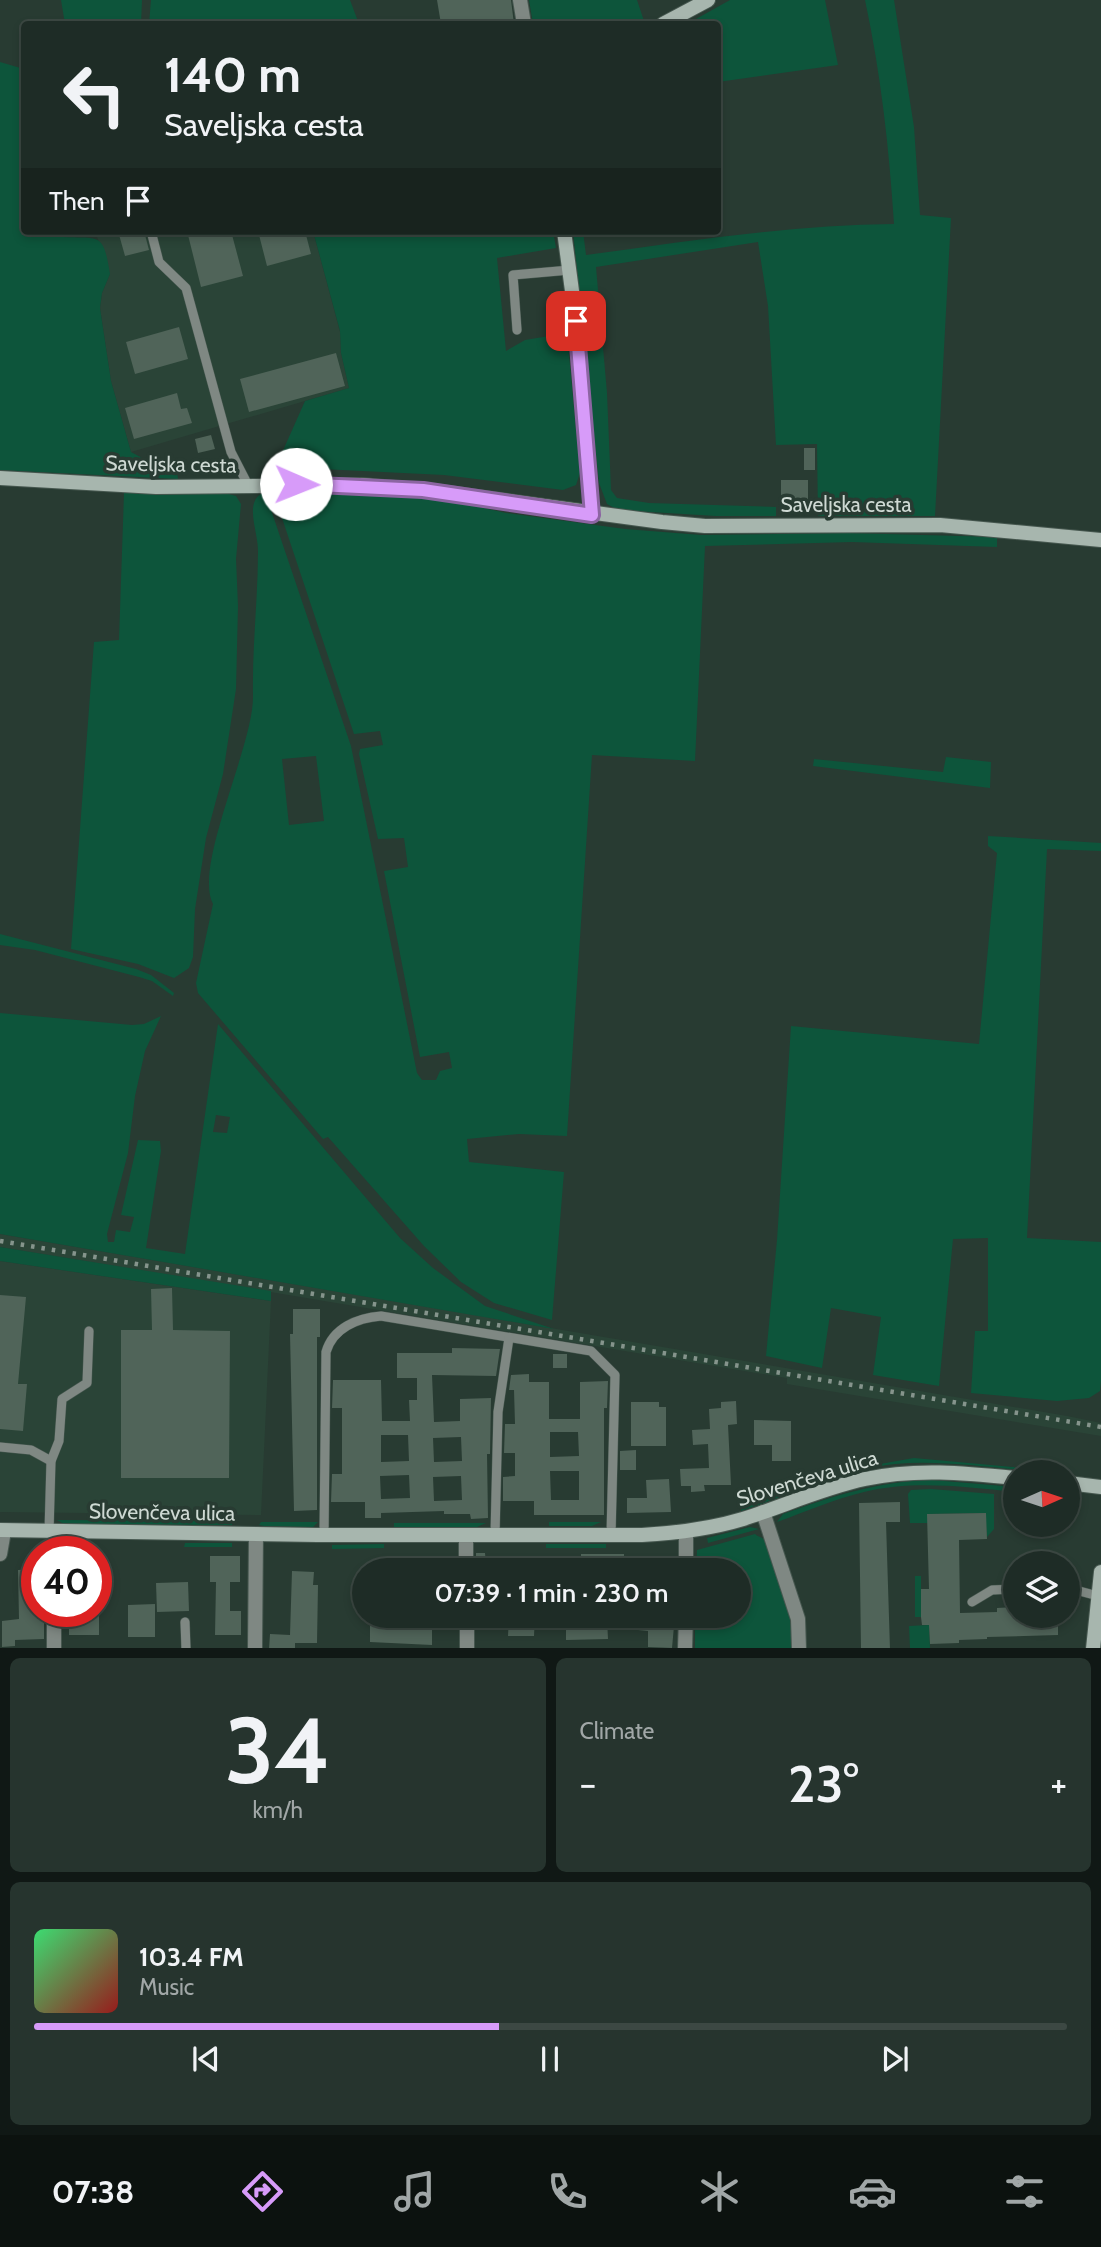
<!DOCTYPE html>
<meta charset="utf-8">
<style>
body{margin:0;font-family:Cabin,sans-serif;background:#26342e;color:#f1f3f6;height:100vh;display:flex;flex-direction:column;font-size:26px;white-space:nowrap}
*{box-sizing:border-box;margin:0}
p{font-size:23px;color:#a1a7a7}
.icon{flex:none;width:38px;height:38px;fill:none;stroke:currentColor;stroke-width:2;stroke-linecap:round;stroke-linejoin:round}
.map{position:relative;height:1648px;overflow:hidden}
.drawer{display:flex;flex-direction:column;gap:10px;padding:10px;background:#101815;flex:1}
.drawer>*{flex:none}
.banner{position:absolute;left:21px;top:21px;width:700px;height:214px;border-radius:7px;box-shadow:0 4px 10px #0003,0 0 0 2px #3c4843;background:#1e2c26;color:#f1f3f6;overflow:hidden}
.needle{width:46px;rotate:87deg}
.buttons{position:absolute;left:1003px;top:1460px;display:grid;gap:14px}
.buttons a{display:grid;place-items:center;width:77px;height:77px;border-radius:50%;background:#1e2c26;box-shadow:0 4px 10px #0003,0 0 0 2px #3c4843;font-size:35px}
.speed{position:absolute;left:21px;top:1536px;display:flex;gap:14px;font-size:35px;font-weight:700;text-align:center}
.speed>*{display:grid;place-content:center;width:91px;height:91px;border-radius:50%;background:#1e2c26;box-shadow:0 4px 10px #0003,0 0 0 2px #3c4843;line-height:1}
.speed .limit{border:10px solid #d22;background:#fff;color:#111}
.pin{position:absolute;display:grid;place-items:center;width:60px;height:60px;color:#fff;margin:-30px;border-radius:14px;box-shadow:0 4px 10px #0006}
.me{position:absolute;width:77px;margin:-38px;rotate:91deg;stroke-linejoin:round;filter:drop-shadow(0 0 5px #0008)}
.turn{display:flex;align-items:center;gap:24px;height:147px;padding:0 28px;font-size:32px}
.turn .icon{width:91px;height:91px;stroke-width:2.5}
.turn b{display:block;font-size:49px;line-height:60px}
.then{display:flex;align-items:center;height:66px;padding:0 28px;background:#0003;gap:14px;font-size:26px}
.big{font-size:52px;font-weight:600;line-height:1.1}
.drawer .widget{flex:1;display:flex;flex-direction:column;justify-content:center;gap:10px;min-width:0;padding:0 24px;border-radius:10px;background:#26342e}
.drawer .dial{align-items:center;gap:0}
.dial b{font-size:91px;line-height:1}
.song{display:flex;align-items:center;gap:21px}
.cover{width:84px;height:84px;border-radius:10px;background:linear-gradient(135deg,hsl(140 70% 55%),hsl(0 70% 35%))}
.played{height:7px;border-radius:4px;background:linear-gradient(90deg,#d79bf9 45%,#3c4843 45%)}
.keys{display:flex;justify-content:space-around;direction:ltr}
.heat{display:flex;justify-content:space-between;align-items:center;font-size:38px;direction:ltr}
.drawer .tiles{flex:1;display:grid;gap:10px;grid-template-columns:1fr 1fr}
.widget:last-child{grid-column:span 2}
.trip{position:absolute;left:352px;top:1558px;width:399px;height:70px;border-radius:35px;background:#1e2c26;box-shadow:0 4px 10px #0003,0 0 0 2px #3c4843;font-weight:600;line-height:70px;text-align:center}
.tab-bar{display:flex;height:112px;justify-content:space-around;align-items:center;background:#0c120f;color:#a1a7a7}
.tab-bar .icon{width:49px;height:49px}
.tab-bar .active{color:#d79bf9}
.tab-bar b{font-size:32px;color:#f1f3f6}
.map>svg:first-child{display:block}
.built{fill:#2a4437}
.green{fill:#0d553b;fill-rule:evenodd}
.building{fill:#506459;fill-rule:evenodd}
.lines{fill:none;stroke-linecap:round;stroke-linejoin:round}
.lane-casing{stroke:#46574f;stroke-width:10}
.street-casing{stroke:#46574f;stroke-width:16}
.secondary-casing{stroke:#46574f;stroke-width:16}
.lane{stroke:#7f8883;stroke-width:9}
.street{stroke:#7f8883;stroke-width:14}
.secondary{stroke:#a7b6ae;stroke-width:14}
.rail{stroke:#85948c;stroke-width:4.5;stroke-dasharray:3.5 7;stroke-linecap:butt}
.route-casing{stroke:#8c65a2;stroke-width:18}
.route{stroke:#d79bf9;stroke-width:12}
.labels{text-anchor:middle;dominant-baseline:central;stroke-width:7;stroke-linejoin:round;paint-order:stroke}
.street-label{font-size:21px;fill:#ced9d3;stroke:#283b32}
</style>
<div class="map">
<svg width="1101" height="1649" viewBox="0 0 1101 1649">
<rect width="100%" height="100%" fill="#283b32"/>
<!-- built -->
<g class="built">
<path d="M95 231H313L340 332 341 353 349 388 131 452 111 381 100 308 102 293 110 274Z"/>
<path d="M0 1234 1067 1416 1101 1423V1436L787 1384V1378L0 1247Z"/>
<path d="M0 1261 271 1301 261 1515 0 1512Z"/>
</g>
<!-- green -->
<g class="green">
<path d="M61 0H142L141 24H65Z"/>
<path d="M151 0H350L359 24H149Z"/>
<path d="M529 0H637L645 24H533Z"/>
<path d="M730 0H825L838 65 718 82V24H687Z"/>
<path d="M865 0H894L914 127 920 215 951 218 935 516H818L817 444 776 445 768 306 758 242 596 267 607 393 611 490 617 498 649 503 776 507V516H716L618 510 607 504 599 483 573 231H583L586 255C688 241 790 225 894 224 889 147 881 75 865 0Z"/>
<path d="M0 62 24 69V231H58L63 237C100 239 103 231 110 274L102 293 100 308 111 381 131 452 144 459 171 460 176 465 178 479 0 470Z"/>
<path d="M313 231H553L556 248 497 258 506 351 525 340 567 333 580 473 576 485 563 490 444 475 301 468 281 455 305 401 349 388 341 353 340 331Z"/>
<path d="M273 491H360L434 497 506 513 625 529 701 535 848 533 997 537V547L852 542 705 546 695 761 592 755 567 1136 519 1134 467 1139 469 1162 564 1172 552 1320 494 1303 461 1282 424 1246 328 1137 323 1139 198 993 196 983 213 904C193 866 254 745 253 696 252 647 258 599 258 551 258 537 252 522 253 508 254 500 257 495 265 492L351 746 417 1073 422 1080H436L440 1071 452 1068 449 1052 420 1057 384 871 408 867 404 838 378 839 359 754 360 749 383 745 380 731 354 734ZM316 756 324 821 289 825 282 759Z"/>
<path d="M124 493H225L236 496 241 504 236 559 238 606 236 689 223 774 206 838 195 909 193 957 189 968 174 978 138 964 71 949 94 642 119 640Z"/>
<path d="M946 757 991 762 990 788 813 766 814 759 943 772Z"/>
<path d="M988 836 1101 843V851L1047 849 1027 1238 1101 1242V1381L1100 1391 1089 1398 1057 1401 971 1393 975 1331H988V1238L953 1239 939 1386 873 1375 881 1317 831 1308 822 1368 766 1356 777 1240 791 1026 979 1044 997 853 988 846Z"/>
<path d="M0 934 136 969 151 975 174 993 173 996 152 981 139 977 35 950 0 945Z"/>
<path d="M0 1013 132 1025 144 1024 161 1016 145 1051 135 1096 128 1153 107 1234 108 1242H114L116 1230 130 1232 134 1217 121 1215 138 1140 160 1141 161 1151 146 1248 185 1254 218 1024 400 1238 433 1268 485 1306 554 1329 0 1234ZM216 1115 230 1117 227 1133 213 1132Z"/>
<path d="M0 1247 271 1291V1301L0 1261Z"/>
<path d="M914 1458 1067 1472C1010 1472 952 1459 895 1464 842 1470 791 1494 741 1511L742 1507 846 1470Z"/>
<path d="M932 1480 1015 1487V1492C964 1487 914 1480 864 1492 834 1499 805 1512 777 1522L783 1514C833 1496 879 1481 932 1480Z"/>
<path d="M931 1489 994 1494V1529L987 1537 985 1513 928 1514V1523H910L908 1494 911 1490Z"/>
<path d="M57 1520 232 1521V1525L64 1524Z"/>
<path d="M261 1522H318L313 1527 264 1526 259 1525Z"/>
<path d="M549 1522H601L592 1526H549Z"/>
<path d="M394 1523H486L477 1527H394Z"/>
<path d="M750 1527 759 1529 708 1543 707 1538Z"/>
<path d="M755 1534C758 1537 762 1537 765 1540 784 1555 792 1625 793 1648L695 1649V1615H738V1570H696L697 1550Z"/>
<path d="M185 1543H232V1547H184Z"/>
<path d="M384 1544V1548L332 1549V1545Z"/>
<rect x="546" y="1544" width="60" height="4"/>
<rect x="915" y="1576" width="6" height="41"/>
<path d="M929 1625 930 1648H910L909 1626Z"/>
</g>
<!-- building -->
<g class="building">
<path d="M437 0H511L514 24H441Z"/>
<path d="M118 231H144L149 250 125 256Z"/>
<path d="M187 231H231L243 276 201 287Z"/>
<path d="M258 231H274L275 235 305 231 311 254 267 266Z"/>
<path d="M179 327 188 359 135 374 126 342Z"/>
<path d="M336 353 345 386 249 412 240 379Z"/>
<path d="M177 393 181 409 187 408 192 423 134 439 125 408Z"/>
<path d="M211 435 215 449 198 453 195 439Z"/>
<rect x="804" y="448" width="11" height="22"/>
<rect x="781" y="480" width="27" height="24"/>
<path d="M172 1288 173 1330 230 1331 229 1478H121V1330H152L151 1289Z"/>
<path d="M0 1295 26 1297 18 1384H27L23 1431 0 1429Z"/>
<path d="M293 1309H320V1337H317V1510L294 1511 290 1334H293Z"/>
<path d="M452 1348 500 1349 496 1376 432 1375 434 1422 460 1421V1399L491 1398 490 1454H487L488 1518 471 1519 470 1514H444V1511L381 1513V1518H365V1502H331L332 1474H342V1408H332L333 1380H381L382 1421H410L409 1400H417V1378H397V1353H452ZM381 1435H408L409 1461 381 1462ZM461 1437 462 1461 434 1462 433 1438ZM409 1475 410 1498 381 1499 380 1476ZM461 1476 462 1500 434 1501 433 1477Z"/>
<rect x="553" y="1354" width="14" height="14"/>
<path d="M529 1374V1382H549V1419H580V1382L608 1381 607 1408H604V1515H534V1501H503V1477L515 1476V1453H504L505 1424H515L514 1390H509L511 1375ZM550 1432H578L579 1456 550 1457ZM550 1471H579V1500H551Z"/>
<path d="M736 1401 737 1424 728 1425 731 1485H704L705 1491 691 1492V1486H681L680 1469 709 1468 708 1444 693 1445 692 1430 710 1429 709 1409 721 1408V1402Z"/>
<path d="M631 1402H659V1407H666V1446H631Z"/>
<path d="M754 1420 791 1421V1461H772V1445H754Z"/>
<path d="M636 1450V1470H620V1451Z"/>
<path d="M669 1479 671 1512 627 1513V1498H647L646 1480Z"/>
<path d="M900 1502V1522H886L890 1649H861L859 1503Z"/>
<path d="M986 1513 987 1539 959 1540 960 1613 997 1612V1608L1015 1607V1615H1058V1635L987 1637V1639L959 1640V1643L930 1644 929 1625H922L921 1617V1589H929L927 1514Z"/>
<path d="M476 1553H485L486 1565H476Z"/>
<rect x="581" y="1554" width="43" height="16"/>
<path d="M210 1556H240V1582H230V1611H241V1635H215L216 1582H210Z"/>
<path d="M96 1562H110L109 1591H96Z"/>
<path d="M37 1569V1619L44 1618V1639L15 1640V1646L2 1647V1621L19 1619 18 1570Z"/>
<path d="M292 1571 314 1572 313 1585H318L317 1643H295V1649H269L270 1634 290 1635Z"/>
<path d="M188 1582 189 1611 157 1612 156 1583Z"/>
<path d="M155 1604V1637H128V1605Z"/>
<rect x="69" y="1612" width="30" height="23"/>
<path d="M410 1615H438V1627H432V1645L370 1642V1622L410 1623Z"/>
<path d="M509 1615H535L534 1636H508Z"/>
<path d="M566 1615H577L578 1619H607L608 1639 566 1640Z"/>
<path d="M638 1615H675L672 1648 648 1647V1631L638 1630Z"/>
</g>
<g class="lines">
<!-- lane casing -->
<g class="lane-casing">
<g id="lane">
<path d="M151 231 159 262 186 288 231 452 248 485"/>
<path d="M517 330 513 275 570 270"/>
<path d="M0 1447 31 1450 51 1461"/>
<path d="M49 1532 51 1461 59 1441 62 1399 87 1383 89 1331"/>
<path d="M324 1535 326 1352C333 1328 357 1318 381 1316L591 1351 615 1375 611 1535"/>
<path d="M495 1535 498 1412 509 1338"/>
<path d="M1068 1588 1098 1596"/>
<path d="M972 1602 992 1590 1015 1589"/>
<path d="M185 1622 186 1649"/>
</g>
</g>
<!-- street casing -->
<g class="street-casing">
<g id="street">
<path d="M520 0 524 24"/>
<path d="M763 1512 798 1619 799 1649"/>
<path d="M54 1532V1552"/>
<path d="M686 1532V1570"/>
<path d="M0 1554 4 1531"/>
<path d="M466 1570V1535"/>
<path d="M467 1615V1649"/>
<path d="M54 1649V1612"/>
<path d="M255 1649 256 1534"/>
<path d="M685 1649 686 1615"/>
</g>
</g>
<!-- secondary casing -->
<g class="secondary-casing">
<g id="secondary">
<path d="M663 24 708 0"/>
<path d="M564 231 576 321 592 515"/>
<path d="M0 478 156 487 361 485 441 492 662 522 705 526 940 525 1101 540"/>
<path d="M1068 1483 1101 1487"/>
<path d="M0 1530 317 1535H642C677 1533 710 1529 743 1519 784 1506 823 1488 865 1479 915 1468 965 1473 1015 1478"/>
<path d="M1093 1649 1101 1572"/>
</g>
</g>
<!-- lane -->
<use href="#lane" class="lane"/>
<!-- street -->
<use href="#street" class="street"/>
<!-- secondary -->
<use href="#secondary" class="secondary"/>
<!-- rail -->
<path class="rail" d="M0 1241 1101 1427"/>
</g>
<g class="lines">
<!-- route casing -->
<g class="route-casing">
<path id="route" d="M296 484 423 490 592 515 576 321"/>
</g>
<!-- route -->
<use href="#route" class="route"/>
</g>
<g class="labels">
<!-- street labels -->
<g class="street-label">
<text transform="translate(171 464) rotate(1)">Saveljska cesta</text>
<text x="846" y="504">Saveljska cesta</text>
<text transform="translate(807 1478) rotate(-17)">Slovenčeva ulica</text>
<text transform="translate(162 1512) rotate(1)">Slovenčeva ulica</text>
</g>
</g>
</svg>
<div class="buttons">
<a><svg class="needle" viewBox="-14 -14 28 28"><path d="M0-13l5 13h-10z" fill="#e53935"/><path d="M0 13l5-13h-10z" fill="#a1a7a7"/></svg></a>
<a><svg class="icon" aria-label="layers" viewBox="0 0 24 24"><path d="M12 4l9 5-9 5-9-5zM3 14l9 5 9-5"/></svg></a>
</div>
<div class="speed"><div class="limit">40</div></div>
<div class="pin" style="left:576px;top:321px;background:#d93025"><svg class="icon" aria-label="arrive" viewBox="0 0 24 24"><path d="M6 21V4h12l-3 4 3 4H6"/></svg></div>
<svg class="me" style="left:296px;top:484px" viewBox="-20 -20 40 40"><circle r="19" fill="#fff"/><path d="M0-13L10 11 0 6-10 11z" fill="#d79bf9"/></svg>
<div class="trip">07:39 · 1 min · 230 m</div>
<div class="banner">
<div class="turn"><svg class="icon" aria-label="left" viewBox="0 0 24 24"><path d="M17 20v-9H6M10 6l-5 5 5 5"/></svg><div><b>140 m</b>Saveljska cesta</div></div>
<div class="then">Then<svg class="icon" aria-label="arrive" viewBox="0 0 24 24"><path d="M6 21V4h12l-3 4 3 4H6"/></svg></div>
</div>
</div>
<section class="drawer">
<div class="tiles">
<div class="widget dial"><b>34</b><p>km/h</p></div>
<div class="widget"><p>Climate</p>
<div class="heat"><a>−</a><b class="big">23°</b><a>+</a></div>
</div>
<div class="widget">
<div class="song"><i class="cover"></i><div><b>103.4 FM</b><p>Music</p></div></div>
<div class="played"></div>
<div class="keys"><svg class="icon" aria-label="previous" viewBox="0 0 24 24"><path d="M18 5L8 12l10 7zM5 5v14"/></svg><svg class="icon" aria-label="pause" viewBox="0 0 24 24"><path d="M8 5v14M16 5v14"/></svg><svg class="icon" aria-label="next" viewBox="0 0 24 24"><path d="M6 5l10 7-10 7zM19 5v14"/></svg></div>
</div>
</div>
</section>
<nav class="tab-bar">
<b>07:38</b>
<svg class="icon active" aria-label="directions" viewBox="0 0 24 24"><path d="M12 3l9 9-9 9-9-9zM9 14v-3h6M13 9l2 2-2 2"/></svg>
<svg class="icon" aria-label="music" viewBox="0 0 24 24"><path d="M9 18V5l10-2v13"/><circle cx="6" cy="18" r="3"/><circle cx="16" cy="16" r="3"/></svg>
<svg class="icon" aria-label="phone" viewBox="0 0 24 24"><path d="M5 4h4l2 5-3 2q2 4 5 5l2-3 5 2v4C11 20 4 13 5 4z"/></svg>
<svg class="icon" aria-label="climate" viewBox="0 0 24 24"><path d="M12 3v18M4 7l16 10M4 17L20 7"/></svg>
<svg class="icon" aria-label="car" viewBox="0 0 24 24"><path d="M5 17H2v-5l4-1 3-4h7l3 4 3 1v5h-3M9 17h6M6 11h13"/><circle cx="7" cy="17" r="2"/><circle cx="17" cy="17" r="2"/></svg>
<svg class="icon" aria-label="filters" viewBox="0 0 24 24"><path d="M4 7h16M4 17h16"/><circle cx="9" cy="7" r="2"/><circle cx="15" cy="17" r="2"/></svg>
</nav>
